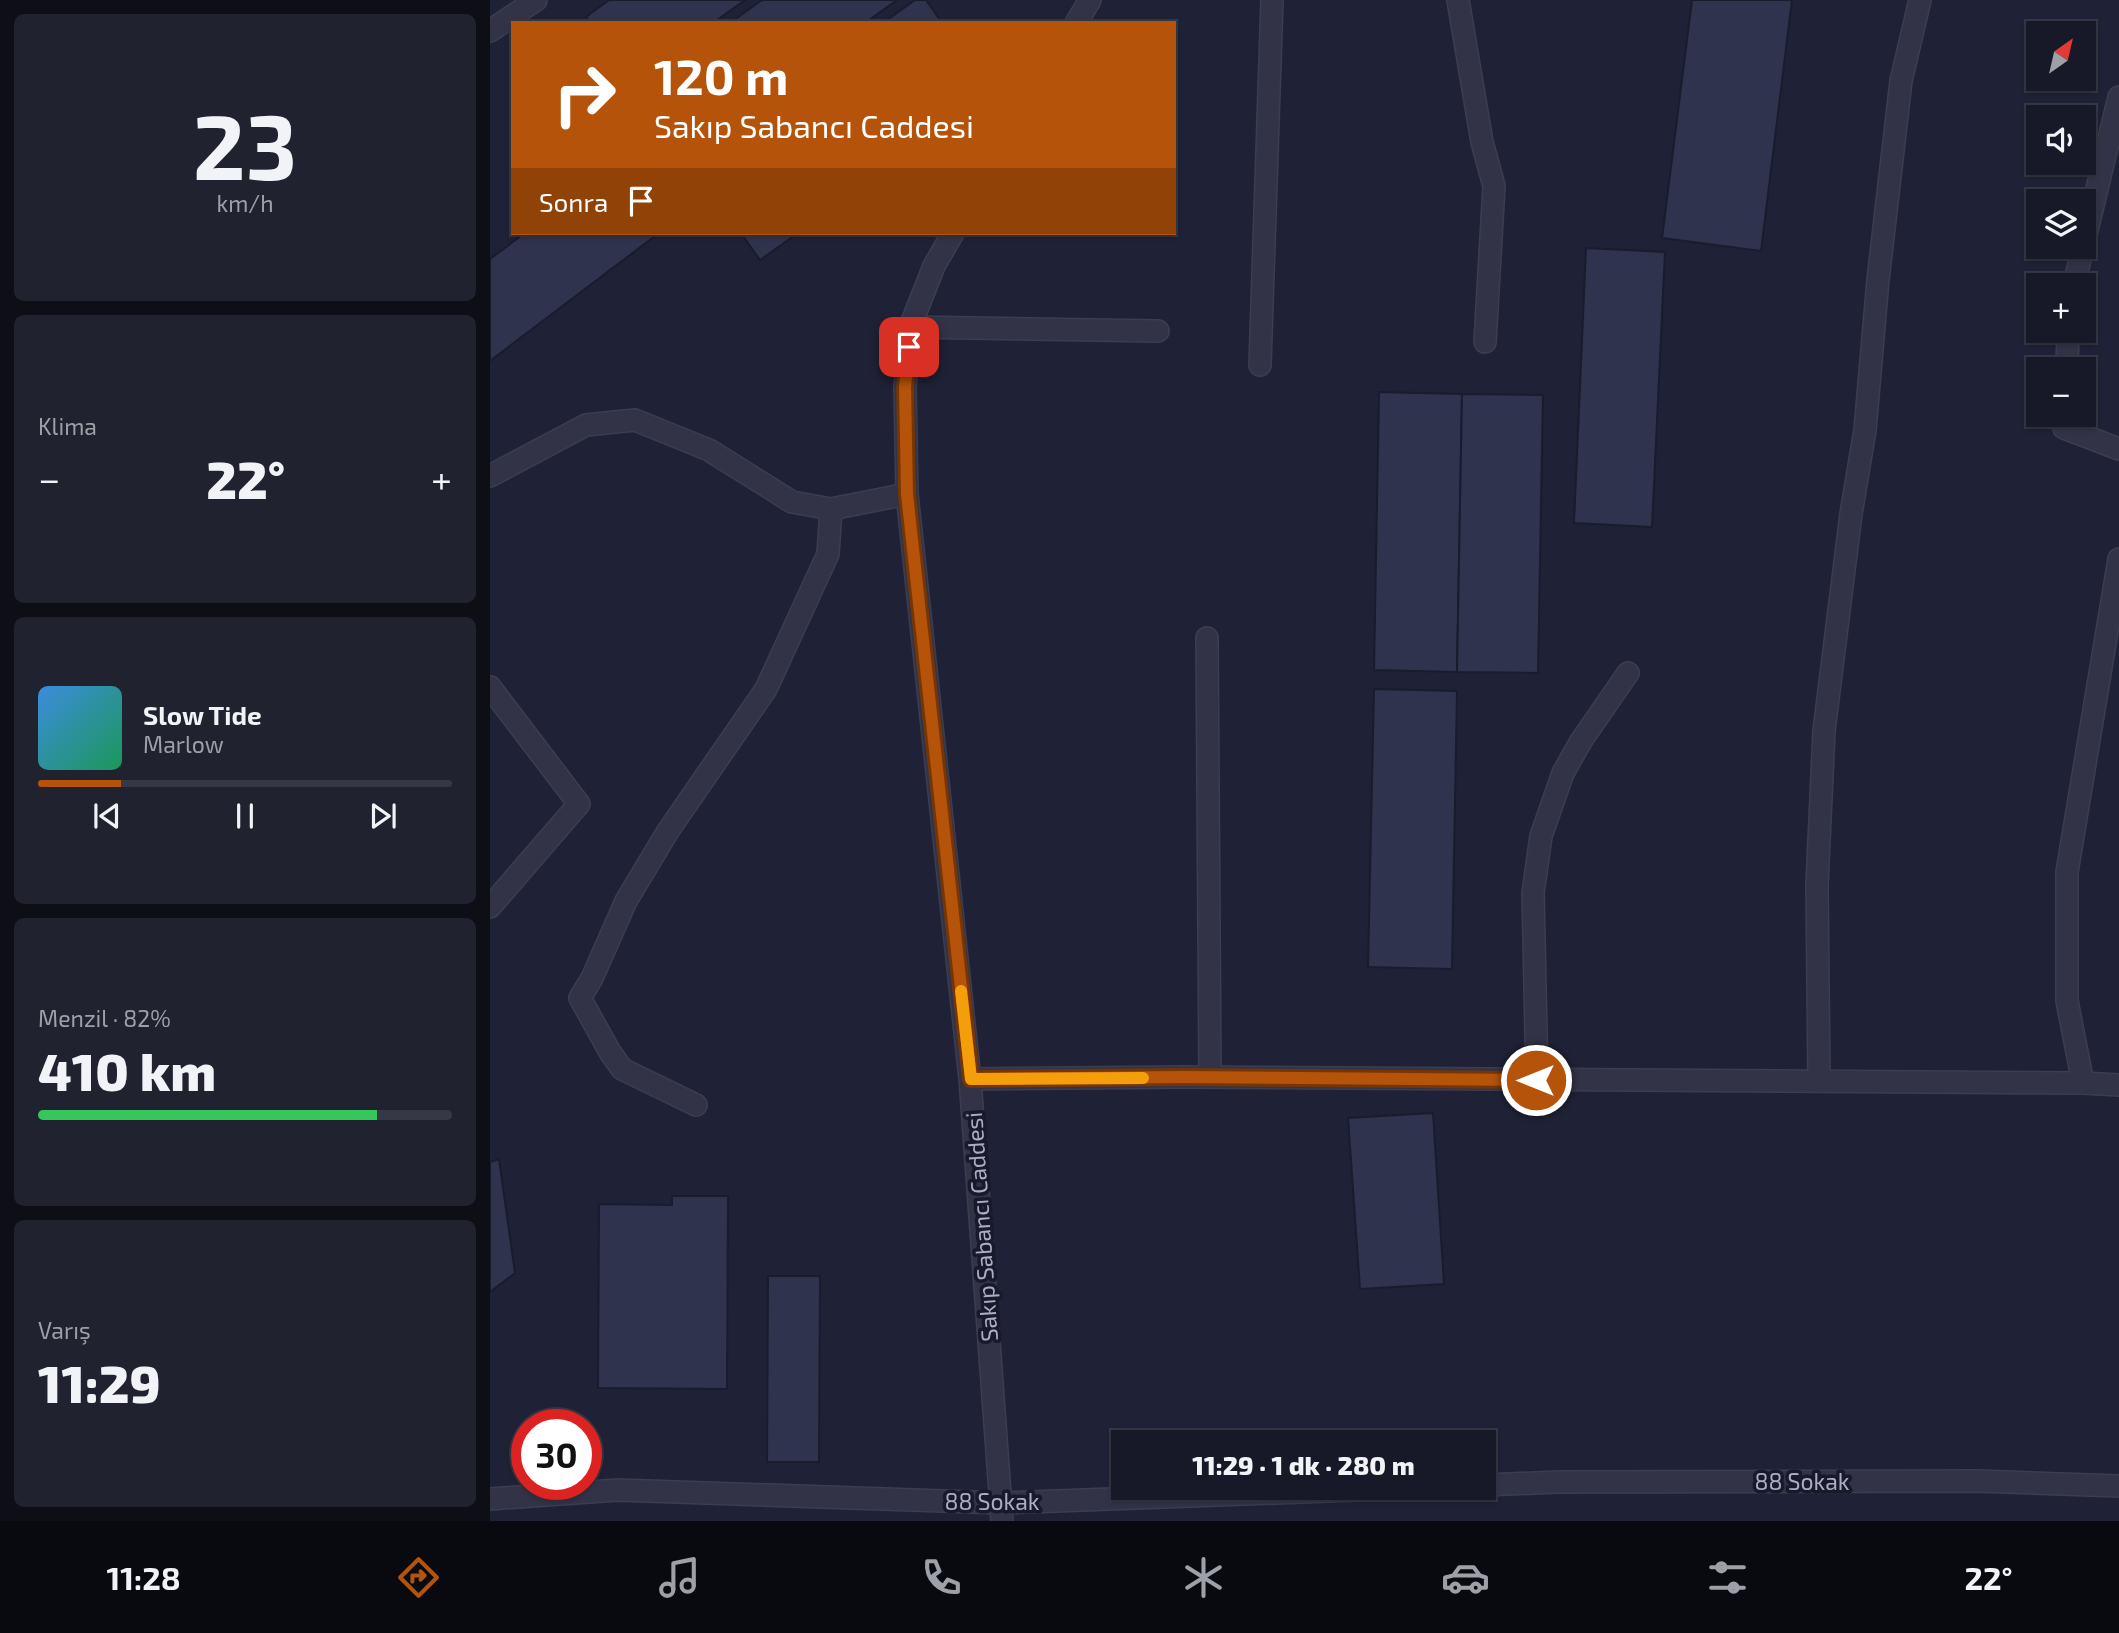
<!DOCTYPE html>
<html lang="tr">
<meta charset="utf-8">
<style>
body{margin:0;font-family:"Exo 2",sans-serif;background:#202230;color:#f1f3f6;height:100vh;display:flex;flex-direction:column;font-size:26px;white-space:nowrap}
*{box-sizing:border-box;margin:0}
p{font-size:23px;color:#9ea0a8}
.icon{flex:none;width:38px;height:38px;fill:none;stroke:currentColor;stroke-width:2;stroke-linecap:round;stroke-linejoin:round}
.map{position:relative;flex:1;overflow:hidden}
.sheet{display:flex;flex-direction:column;gap:14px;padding:14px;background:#0d0e16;width:490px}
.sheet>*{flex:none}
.top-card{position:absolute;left:21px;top:21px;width:665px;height:214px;border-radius:0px;box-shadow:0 2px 5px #0004,0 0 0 2px #363845;background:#b45309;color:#fff;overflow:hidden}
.needle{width:46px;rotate:34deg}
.controls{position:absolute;left:1536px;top:21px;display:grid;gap:14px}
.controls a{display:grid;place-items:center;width:70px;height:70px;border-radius:0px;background:#171928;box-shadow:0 2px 5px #0004,0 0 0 2px #363845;font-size:35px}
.speed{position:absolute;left:21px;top:1409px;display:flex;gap:14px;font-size:35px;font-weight:700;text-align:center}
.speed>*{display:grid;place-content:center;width:91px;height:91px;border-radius:50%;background:#171928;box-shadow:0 2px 5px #0004,0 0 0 2px #363845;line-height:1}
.speed .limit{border:10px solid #d22;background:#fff;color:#111}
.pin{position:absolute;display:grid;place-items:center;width:60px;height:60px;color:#fff;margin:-30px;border-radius:14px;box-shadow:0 4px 10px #0006}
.me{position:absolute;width:77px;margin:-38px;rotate:270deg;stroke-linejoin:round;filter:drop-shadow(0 0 5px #0008)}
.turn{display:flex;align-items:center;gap:24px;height:147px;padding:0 28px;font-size:32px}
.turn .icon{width:91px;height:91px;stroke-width:2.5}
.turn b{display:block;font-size:49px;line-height:60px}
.then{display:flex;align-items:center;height:66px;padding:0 28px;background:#0003;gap:14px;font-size:26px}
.big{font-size:52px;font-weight:800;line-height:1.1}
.sheet .card{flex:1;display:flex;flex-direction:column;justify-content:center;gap:10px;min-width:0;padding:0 24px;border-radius:10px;background:#202230}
.sheet .dial{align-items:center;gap:0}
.dial b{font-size:91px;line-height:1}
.song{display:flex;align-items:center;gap:21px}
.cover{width:84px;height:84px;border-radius:10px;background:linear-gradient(135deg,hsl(210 70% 55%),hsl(150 70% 35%))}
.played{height:7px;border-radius:4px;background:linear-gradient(90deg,#b45309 20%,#363845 20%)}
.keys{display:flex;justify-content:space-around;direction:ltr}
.heat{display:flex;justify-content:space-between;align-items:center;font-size:38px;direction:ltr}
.charge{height:10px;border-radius:5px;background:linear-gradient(90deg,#34c759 82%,#363845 0)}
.trip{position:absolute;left:621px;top:1430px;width:385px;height:70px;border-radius:0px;background:#171928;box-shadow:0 2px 5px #0004,0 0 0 2px #363845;font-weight:800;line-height:70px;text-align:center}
.dock{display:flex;height:112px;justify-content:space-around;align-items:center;background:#090a10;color:#9ea0a8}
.dock .icon{width:49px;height:49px}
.dock .on{color:#b45309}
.dock b{font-size:32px;color:#f1f3f6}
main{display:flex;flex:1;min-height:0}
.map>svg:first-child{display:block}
.building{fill:#30334d;stroke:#1a1b2d;stroke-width:2}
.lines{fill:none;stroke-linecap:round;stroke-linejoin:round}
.minor-casing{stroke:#3c3d50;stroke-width:24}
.tertiary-casing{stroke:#3c3d50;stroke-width:24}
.minor{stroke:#323347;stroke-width:21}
.tertiary{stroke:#323347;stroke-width:21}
.route-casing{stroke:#753606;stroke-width:18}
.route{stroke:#b45309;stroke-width:12}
.slow{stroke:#f59e0b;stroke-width:12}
.labels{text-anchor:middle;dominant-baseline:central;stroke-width:7;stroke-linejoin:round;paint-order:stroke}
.street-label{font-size:23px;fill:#acadc4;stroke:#18192b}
</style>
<main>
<section class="sheet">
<div class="card dial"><b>23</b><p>km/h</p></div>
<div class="card"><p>Klima</p>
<div class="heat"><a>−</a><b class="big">22°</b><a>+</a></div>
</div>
<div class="card">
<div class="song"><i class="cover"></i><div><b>Slow Tide</b><p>Marlow</p></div></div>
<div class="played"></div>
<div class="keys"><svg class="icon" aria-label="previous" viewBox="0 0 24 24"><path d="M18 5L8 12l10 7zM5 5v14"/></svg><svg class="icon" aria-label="pause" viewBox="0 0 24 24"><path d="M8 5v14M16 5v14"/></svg><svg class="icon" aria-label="next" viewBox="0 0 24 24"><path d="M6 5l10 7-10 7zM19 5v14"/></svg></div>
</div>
<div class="card"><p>Menzil · 82%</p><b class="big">410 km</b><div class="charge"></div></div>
<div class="card"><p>Varış</p><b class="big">11:29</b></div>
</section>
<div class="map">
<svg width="1629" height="1521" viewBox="0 0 1629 1521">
<rect width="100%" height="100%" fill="#1f2136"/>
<!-- building -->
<g class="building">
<path d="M119 0H255L223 23H100L96 17Z"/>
<path d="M272 0H407L375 23H240Z"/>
<path d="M425 0H436L452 23H393Z"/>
<path d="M1202 0H1302L1271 251 1172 238Z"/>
<path d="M35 233H169L0 361V259Z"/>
<path d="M251 233H308L270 260Z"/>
<path d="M1096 248 1175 252 1162 527 1084 523Z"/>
<path d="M889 392 972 394 967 672 884 670Z"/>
<path d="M972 394 1053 395 1048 673 967 672Z"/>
<path d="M884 689 967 691 962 969 878 967Z"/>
<path d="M943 1113 954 1284 870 1289 858 1118Z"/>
<path d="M9 1159 25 1273 0 1292V1162Z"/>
<path d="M182 1196H238L237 1389 108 1388 109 1204 182 1205Z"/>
<path d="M278 1276H330L329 1462H277Z"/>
</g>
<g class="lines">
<!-- minor casing -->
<g class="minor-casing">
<g id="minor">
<path d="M968 0 992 142 1004 186 995 342"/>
<path d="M0 31 46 0"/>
<path d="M1594 243 1629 97"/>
<path d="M1584 285 1593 247"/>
<path d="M420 327 668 331"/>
<path d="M770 365 782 0"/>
<path d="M1577 369 1578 331"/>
<path d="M1574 415V428L1629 449"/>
<path d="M0 476 96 425 145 420 219 450 302 502 341 509 417 494"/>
<path d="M717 638 720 1077"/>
<path d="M0 687 89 804 0 907"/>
<path d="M480 1079 694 1077 1593 1083 1629 1085"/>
<path d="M1047 1080 1043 893 1051 836 1073 773 1091 741 1138 673"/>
<path d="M1329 1081 1327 885 1334 731 1361 514 1375 430 1388 280 1411 81 1430 0"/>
<path d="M1593 1083 1577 1001V872L1629 559"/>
<path d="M206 1105 132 1069 120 1052 90 998 102 978 136 901 178 831 276 689 338 554 341 509"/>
<path d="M994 1485 1069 1482 1488 1481 1629 1486"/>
<path d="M0 1499 128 1490 512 1503 920 1488"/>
</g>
</g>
<!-- tertiary casing -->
<g class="tertiary-casing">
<g id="tertiary">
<path d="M586 23 600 0"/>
<path d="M463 233 444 266 420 327 415 388 417 494 480 1079 512 1521"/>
</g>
</g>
<!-- minor -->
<use href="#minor" class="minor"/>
<!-- tertiary -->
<use href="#tertiary" class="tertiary"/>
</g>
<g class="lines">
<!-- route casing -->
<g class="route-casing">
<path id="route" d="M419 347 415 387 417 494 481 1079 694 1077 1046 1080"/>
</g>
<!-- route -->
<use href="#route" class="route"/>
<!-- slow -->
<path class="slow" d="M471 991 481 1079 653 1078"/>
</g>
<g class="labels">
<!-- street labels -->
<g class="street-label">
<text transform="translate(491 1227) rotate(-94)">Sakıp Sabancı Caddesi</text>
<text x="1312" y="1481">88 Sokak</text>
<text x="502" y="1501">88 Sokak</text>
</g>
</g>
</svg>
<div class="controls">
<a><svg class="needle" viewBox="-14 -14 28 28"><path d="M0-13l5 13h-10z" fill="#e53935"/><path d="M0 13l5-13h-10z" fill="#9ea0a8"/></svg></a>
<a><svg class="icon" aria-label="sound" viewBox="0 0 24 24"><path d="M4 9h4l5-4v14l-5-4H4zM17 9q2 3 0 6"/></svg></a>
<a><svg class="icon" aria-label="layers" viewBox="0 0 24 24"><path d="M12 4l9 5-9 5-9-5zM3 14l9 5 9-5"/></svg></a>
<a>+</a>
<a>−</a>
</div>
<div class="speed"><div class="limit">30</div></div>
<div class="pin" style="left:419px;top:347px;background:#d93025"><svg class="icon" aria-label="arrive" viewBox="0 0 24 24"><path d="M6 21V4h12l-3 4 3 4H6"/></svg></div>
<svg class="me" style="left:1046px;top:1080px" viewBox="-20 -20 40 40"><circle r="17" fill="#b45309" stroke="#fff" stroke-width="3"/><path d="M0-11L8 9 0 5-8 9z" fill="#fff"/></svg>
<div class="trip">11:29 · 1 dk · 280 m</div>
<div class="top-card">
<div class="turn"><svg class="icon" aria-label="right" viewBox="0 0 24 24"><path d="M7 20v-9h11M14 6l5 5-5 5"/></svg><div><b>120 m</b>Sakıp Sabancı Caddesi</div></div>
<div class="then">Sonra<svg class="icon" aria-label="arrive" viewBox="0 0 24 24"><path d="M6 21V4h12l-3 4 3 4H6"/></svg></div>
</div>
</div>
</main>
<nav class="dock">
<b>11:28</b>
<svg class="icon on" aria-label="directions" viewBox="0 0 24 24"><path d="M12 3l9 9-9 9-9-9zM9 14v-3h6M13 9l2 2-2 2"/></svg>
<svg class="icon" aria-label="music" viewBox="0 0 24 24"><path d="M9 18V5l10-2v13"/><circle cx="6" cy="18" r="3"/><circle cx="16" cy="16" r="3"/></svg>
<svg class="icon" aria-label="phone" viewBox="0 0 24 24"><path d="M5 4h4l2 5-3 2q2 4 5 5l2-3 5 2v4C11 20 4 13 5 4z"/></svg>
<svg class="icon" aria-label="climate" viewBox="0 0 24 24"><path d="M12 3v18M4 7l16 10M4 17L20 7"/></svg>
<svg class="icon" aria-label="car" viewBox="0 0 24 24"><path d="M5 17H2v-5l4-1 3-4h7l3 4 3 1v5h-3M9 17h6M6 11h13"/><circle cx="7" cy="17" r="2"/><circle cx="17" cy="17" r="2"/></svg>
<svg class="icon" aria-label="filters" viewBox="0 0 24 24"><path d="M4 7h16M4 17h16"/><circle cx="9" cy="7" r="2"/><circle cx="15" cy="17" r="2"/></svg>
<b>22°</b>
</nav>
